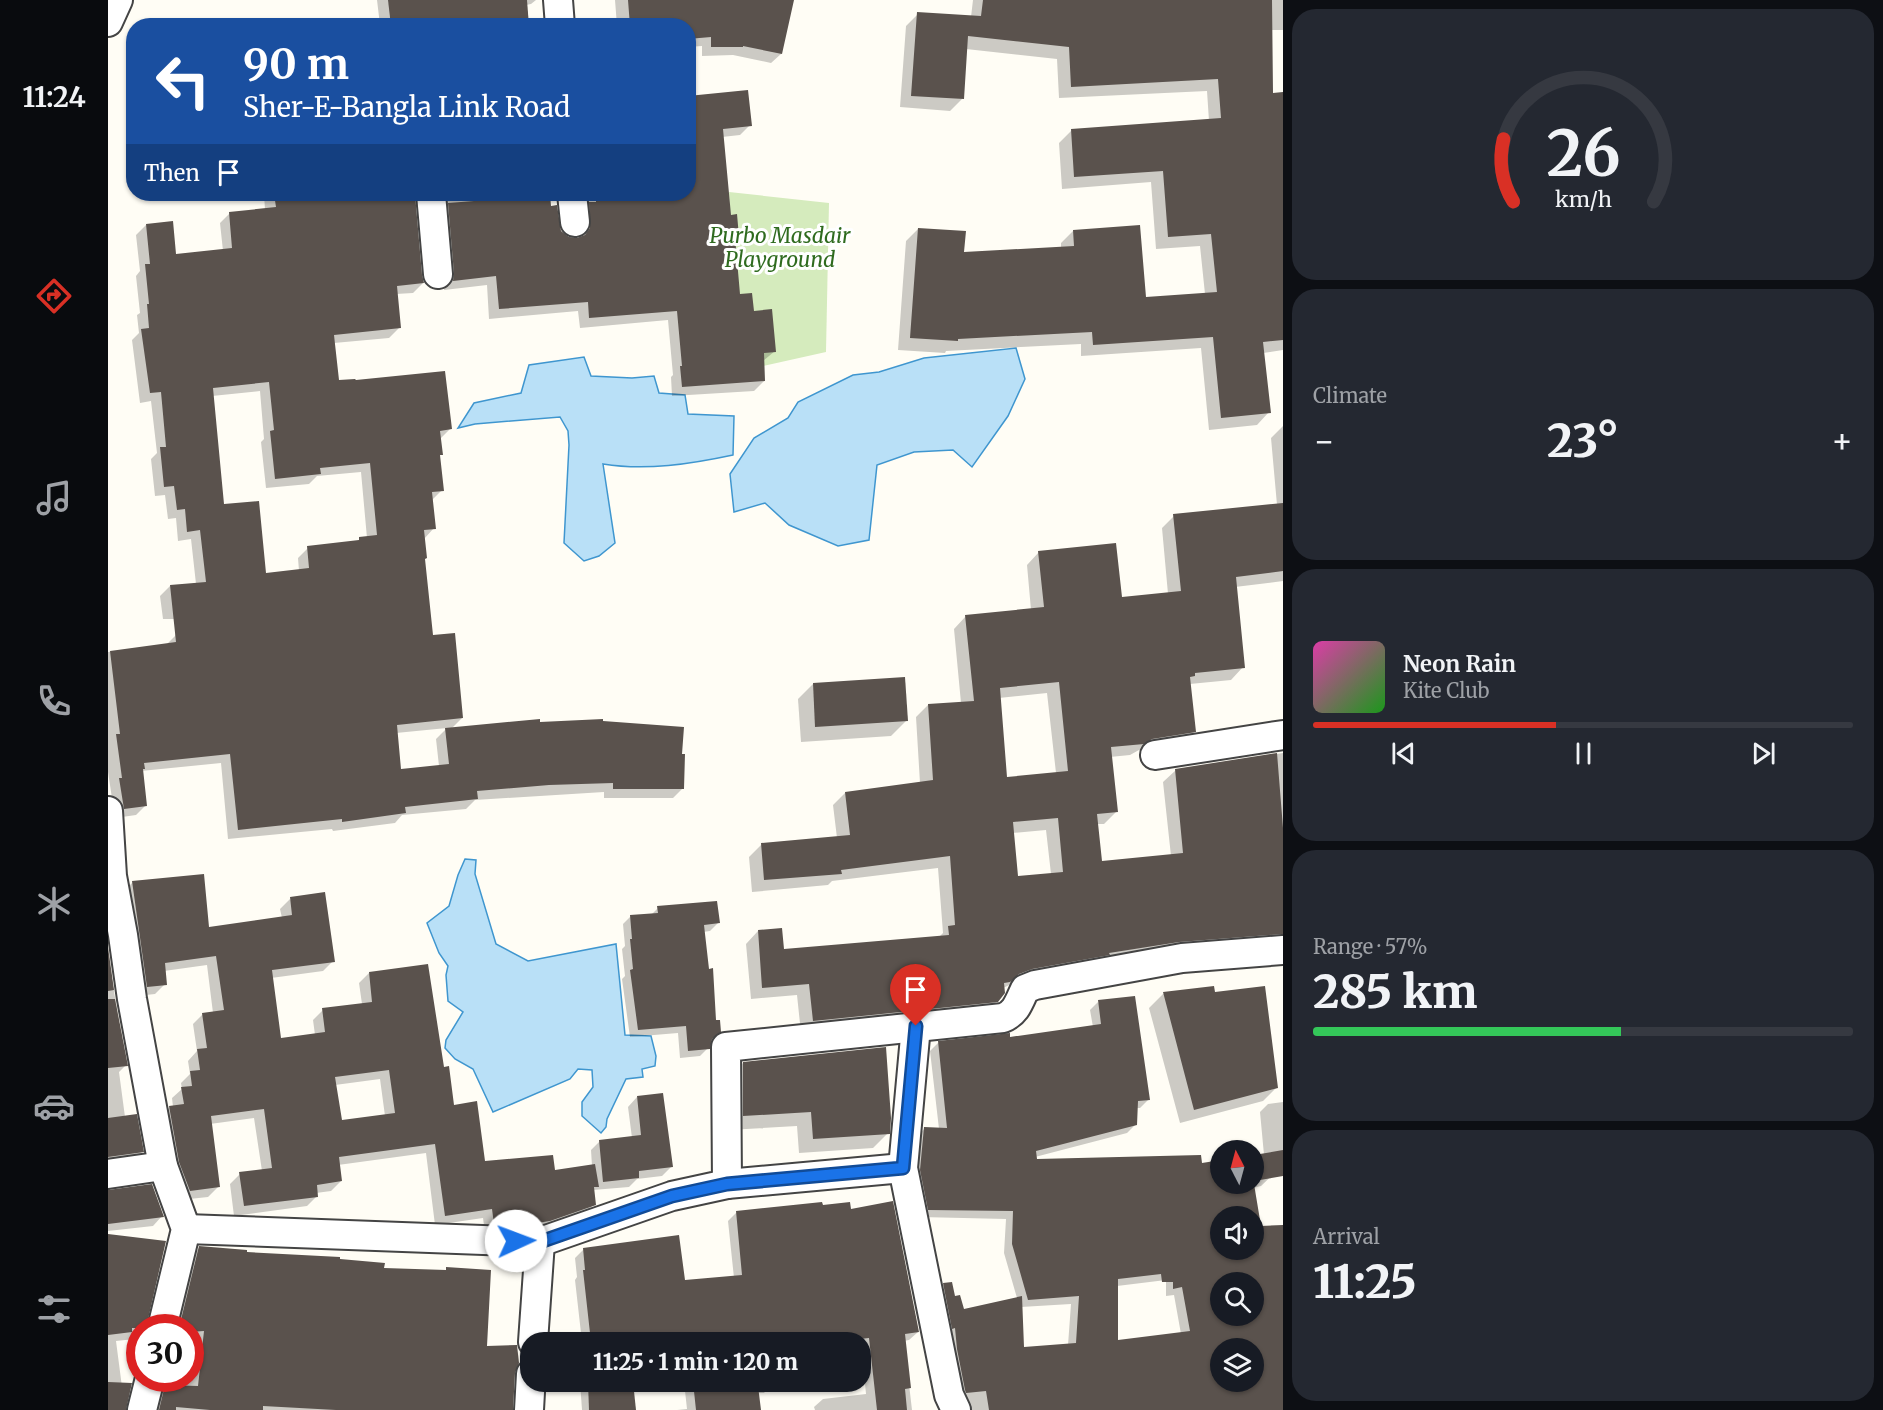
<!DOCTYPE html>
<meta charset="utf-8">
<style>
body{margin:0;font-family:Merriweather,serif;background:#242831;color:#f1f3f6;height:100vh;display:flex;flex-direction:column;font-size:22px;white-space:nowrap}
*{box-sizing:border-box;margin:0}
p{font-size:20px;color:#9ea1a6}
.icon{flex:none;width:33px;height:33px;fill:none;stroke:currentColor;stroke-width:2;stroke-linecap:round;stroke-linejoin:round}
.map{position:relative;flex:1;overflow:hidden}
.details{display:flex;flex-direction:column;gap:9px;padding:9px;background:#0d0f14;width:600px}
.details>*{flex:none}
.guide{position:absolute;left:18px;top:18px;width:570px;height:183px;border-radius:24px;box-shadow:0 2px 4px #0004;background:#1a4fa0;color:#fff;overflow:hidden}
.needle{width:39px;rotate:354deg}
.controls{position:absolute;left:1102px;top:1140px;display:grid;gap:12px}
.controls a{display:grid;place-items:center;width:54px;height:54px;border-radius:50%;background:#171b24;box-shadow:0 2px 4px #0004;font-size:30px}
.speed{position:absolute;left:18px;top:1314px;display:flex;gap:12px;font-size:30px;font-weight:700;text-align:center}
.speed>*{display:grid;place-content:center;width:78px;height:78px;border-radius:50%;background:#171b24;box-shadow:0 2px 4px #0004;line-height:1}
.speed .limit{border:9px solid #d22;background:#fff;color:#111}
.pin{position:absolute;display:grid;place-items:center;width:51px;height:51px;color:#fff;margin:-62px -26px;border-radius:50% 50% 50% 0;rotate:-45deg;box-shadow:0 0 6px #0007}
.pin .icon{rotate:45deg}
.me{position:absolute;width:66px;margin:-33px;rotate:88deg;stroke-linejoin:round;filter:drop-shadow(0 0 4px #0008)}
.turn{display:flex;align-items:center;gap:21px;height:126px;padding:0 18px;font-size:27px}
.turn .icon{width:78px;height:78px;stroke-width:2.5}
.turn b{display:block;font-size:42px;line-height:51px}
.then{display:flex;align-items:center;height:57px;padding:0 18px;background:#0003;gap:12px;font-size:22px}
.big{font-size:45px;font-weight:800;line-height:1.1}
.details .card{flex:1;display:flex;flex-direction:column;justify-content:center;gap:9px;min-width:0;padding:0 21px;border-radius:24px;background:#242831}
.details .dial{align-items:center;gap:0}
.dial svg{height:156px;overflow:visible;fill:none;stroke:#363941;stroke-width:7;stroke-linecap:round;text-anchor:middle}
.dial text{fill:#f1f3f6;stroke:none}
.song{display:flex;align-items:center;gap:18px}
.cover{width:72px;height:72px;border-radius:9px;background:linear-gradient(135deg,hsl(320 70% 55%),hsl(120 70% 35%))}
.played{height:6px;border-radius:3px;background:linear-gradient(90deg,#d93025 45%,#363941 45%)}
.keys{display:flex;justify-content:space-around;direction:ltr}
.heat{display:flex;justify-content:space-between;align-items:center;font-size:33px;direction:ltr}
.charge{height:9px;border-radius:4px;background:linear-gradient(90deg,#34c759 57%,#363941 0)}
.trip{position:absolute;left:412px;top:1332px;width:351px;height:60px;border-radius:24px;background:#171b24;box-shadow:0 2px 4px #0004;font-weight:800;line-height:60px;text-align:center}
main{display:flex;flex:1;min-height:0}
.tab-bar{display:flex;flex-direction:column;width:108px;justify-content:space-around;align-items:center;background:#090b0e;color:#9ea1a6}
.tab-bar .icon{width:42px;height:42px}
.tab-bar .current{color:#d93025}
.tab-bar b{font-size:27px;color:#f1f3f6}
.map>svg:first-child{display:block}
.green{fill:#d5ebbd}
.water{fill:#b9e0f7;stroke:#3f96cf;stroke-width:1.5}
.shadow{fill:#0003;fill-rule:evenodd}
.building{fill:#5a524d;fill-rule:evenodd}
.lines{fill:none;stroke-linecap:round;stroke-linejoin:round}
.minor-casing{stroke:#444;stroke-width:32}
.minor{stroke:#fff;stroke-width:28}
.route-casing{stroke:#114b97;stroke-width:15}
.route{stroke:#1a73e8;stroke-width:10}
.labels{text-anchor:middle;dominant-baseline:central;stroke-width:6;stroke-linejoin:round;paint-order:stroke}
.park-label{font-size:21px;font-style:italic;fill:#2f6b1f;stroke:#fff}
</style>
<main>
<nav class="tab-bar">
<b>11:24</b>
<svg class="icon current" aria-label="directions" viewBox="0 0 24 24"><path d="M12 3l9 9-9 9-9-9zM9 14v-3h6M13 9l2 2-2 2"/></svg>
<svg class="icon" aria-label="music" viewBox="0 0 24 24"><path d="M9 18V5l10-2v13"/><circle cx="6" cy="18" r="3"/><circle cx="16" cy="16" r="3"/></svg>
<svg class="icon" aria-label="phone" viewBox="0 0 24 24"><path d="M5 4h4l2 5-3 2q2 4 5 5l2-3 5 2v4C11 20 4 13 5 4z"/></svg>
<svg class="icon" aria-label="climate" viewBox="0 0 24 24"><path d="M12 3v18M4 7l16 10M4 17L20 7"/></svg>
<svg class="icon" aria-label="car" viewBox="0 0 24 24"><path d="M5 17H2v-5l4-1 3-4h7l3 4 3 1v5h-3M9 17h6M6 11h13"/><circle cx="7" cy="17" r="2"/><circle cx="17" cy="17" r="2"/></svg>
<svg class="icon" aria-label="filters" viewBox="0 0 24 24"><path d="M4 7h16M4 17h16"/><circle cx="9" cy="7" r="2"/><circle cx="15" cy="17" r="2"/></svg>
</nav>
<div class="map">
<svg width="1175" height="1410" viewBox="0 0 1175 1410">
<rect width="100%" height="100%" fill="#fffdf5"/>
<!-- green -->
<path class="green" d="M621 192 721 203 718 352 628 372Z"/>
<!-- water -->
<g class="water">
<path d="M908 348 917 379 900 416 864 467 845 450 806 452 769 465 761 540 730 546 681 525 657 503 626 512 622 474 646 438 680 418 690 402 745 375 771 372 816 358Z"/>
<path d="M476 357 483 376 524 378 546 376 551 393 577 395 580 414 626 416 625 455C583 464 538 471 495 464L507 543 491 556 476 561 456 543 461 445 460 431 452 417 367 424 350 428 366 403 413 393 421 365Z"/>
<path d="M357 859 368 860 367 874 388 944 420 961 508 944 517 1035 543 1036 548 1056 547 1066 534 1069 535 1077 518 1079 499 1119 498 1127 493 1133 474 1116V1102L485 1087 484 1070 470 1069 462 1079 385 1112 365 1069 347 1059 337 1048 338 1040 355 1012 340 1001 338 975 340 966 331 953 319 923 341 906 350 875Z"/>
</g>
<!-- shadow -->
<g class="shadow">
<path d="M269 0H428L423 4 418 5 420 26H269L272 25Z"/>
<path d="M507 0H685L673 54 663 63 625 55 594 56V46L580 47V26H509Z"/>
<path d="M865 0H1175V30H1163L1164 94 1175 93V350L1155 353 1161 412 1149 425 1101 430 1093 348 973 356V344L838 351 837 353 790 350 798 241 810 229 855 253 953 248V243L965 231 1036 298 1097 294 1092 246 1048 249 1043 182 954 189 951 143 963 131 1101 121 1099 91 951 98 949 59 858 49 854 99 842 111 792 107 798 26 810 14 863 17Z"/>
<path d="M580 97 642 125 632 135 614 137 621 216 630 236 625 241 631 296 645 312 667 351 655 361 656 381 646 391 564 396 563 377 565 375 560 320 472 328 470 311 381 319 379 285 336 290 337 283 326 194H440L441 208 452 232 459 238H473L478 194H580Z"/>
<path d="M156 194H305L315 283 305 293 288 294 291 328 281 338 226 343 230 382 342 429 332 439 333 454 331 457 334 490 323 501 326 528 316 539V560L324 637 354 718 343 729 431 724 573 755 575 788 565 798H496V792L367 800 358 809 294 815 287 823 225 831 224 829 120 839 113 763 33 771 37 806 28 815 7 818 0 772V652L58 645 67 636 72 619H55L52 596 62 586 88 584 83 539 70 541 68 518 60 519 57 495 47 496 43 459 49 453 43 401 32 403 24 340 31 333 29 315 32 313 28 276 32 271 28 235 38 225 66 256 115 251 112 223 122 213 157 210ZM152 391 156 439 153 442 158 488 201 484 209 476 253 472 259 538 252 539 248 542 200 548 190 558 191 571 157 574 115 506 104 396ZM339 728 328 739 331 766 292 770 288 733Z"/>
<path d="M1175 426V581L1127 587 1135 667 1123 680 1082 684 1087 731 1074 744 1031 750 1022 755 1002 757 1008 812 996 824H989L993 863 1063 856 1055 782 1068 770 1175 753V947L910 981 895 988 889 1001 877 1014 693 1033 689 995 643 999 638 944 650 931 675 951 831 937 835 933 830 868 724 881 720 885 644 892 641 857 654 844 729 838 725 805 737 793 812 783 808 717 820 705 853 703 846 629 858 616 923 610 919 565 931 552 1012 599 1060 594 1054 528 1066 516 1169 505 1163 438ZM939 693 948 773 897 778 891 698ZM938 830 943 874 909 878 904 833Z"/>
<path d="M705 684 798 721 783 736 693 742 690 699Z"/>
<path d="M25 882 100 928 174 918 172 909 182 899 225 961 215 971 163 978 172 1040 207 1035 205 1020 215 1010 254 1004 251 983 261 973 334 1069 345 1106 376 1163 446 1172 484 1166 483 1150 492 1141 524 1138 520 1107 529 1097 563 1167 554 1176 529 1179 521 1187 485 1190 486 1204 476 1215 431 1230 377 1233 375 1218 327 1225 318 1153 230 1165 233 1181 223 1191 208 1193 209 1196 199 1206 126 1216 122 1184 132 1174 154 1171 146 1118 102 1124 110 1187 100 1197 72 1200 52 1117 62 1107H65L64 1098 74 1089 73 1083 82 1074 80 1061 89 1051 85 1024 95 1014 105 1013 99 965 56 971 57 984 47 994 29 996 15 892ZM272 1079 277 1116 232 1122 227 1085Z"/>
<path d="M550 908 610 923 602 931 595 932 606 1022 600 1048 592 1056 572 1058 570 1033 522 1037 514 979 517 976 514 949 517 946 515 924 523 916 543 915Z"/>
<path d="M0 955 18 1065 11 1072 17 1117 34 1152 25 1161 0 1164Z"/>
<path d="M1104 988 1105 994 1169 1087 1155 1101 1072 1123 1041 1008 1055 994Z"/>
<path d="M990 1002 1041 1099 1032 1108H1028V1124L1019 1133 927 1157 928 1160 1093 1165 1113 1162V1184H1146V1156L1156 1155 1152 1112 1160 1104 1175 1102V1165L1153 1186 1145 1188 1152 1228 1175 1410H853L827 1293 836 1284 855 1311 909 1298 896 1253 898 1219 812 1217 805 1179 809 1137 817 1128 831 1129 822 1051 830 1043 901 1039 985 1027 982 1010ZM1113 1216H1146V1250H1113ZM1058 1280V1296L1066 1295 1073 1334 1008 1341 1009 1286ZM1113 1282H1146V1316H1113ZM963 1304 960 1345 915 1348 913 1307ZM1113 1348H1146V1382H1113Z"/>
<path d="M635 1063 780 1133 765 1148 691 1153 689 1126 621 1130 620 1078Z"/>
<path d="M0 1192 54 1216 45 1226 0 1231Z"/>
<path d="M714 1207 741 1210 810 1332 801 1340 796 1341 804 1410H707L706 1407 715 1399 758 1394 753 1342H566L565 1339 537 1342H474L467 1280 469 1277 467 1258 476 1249 576 1282 626 1278 620 1221 628 1213Z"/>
<path d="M0 1236 32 1328V1334L27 1339 8 1341 17 1410H0Z"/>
<path d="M91 1248 137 1253 230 1261 275 1269 336 1272 339 1269 377 1348 405 1373 404 1410H45L51 1378H82V1328H65L82 1257Z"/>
<path d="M472 1382H524L526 1410H474Z"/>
<path d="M576 1382H692L664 1384 656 1393H650L651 1410H569L579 1409Z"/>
</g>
<!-- building -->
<g class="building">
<path d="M280 0H419L421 26H283Z"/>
<path d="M520 0H686L674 54 635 46V47H603V37L580 39V26H522Z"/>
<path d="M875 0H1164L1165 93 1175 92V340L1155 342 1163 413 1113 418 1105 337 985 345 984 332 850 339V341L802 338 810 228 858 231 856 252 966 246 965 230 1032 225 1038 297 1109 292 1103 234 1060 237 1055 171 966 177 963 129 1113 118 1110 79 963 87 961 47 860 36 856 99 803 96 809 12 873 16Z"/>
<path d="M640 90 644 126 615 129 623 215 629 214 631 237H627L632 294 644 293 646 311 664 309 668 352 656 353 657 381 574 387 572 366H574L569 311 481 318 480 302 391 309 388 276 345 281 346 273 340 203 379 200 378 194H442L443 206 449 205 453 231 461 237 469 238 477 235 482 228 481 202H488V194H580V147H583L580 96Z"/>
<path d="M166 194H307L314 275 316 283 289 286 293 328 226 335 231 380 247 379 248 380 337 371 344 429 332 431 335 455H332L336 491 324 492 328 529 316 530 319 558 317 559 325 635 347 633 355 718 289 725 293 769 341 764 337 728 432 719V722L495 719V721L576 727 574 754H577L576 789H505V783L441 785 369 791 370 799 297 807 298 813 234 822V819L130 830 122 754 36 763 37 769H35L39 806 16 809 11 778H14L8 734H12L2 651 68 642 62 585 98 582 92 530 79 532 77 509 69 510 66 486 56 487 52 447H58L53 392 42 393 33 329 41 328 39 304H41L37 264H42L38 224 65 221 68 254 124 248 121 212 168 207ZM161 382 166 430 162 431 167 479 213 474 212 468 262 463 269 535 251 537V540L199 546 201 568 158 573 151 501 116 504 105 388Z"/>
<path d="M1175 503V571L1128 577 1137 668 1087 673V676L1082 677 1088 732 1044 739 1036 744 1003 747 1010 812 989 814 994 861 1075 853 1067 769 1169 753 1175 828V934L1071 942 1001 953 1002 955 924 969 911 974 902 982 896 983 897 993 890 1002 705 1021 701 984 654 988 650 930 674 928 676 949 841 935 840 926 847 925 842 856 733 870 734 874 656 880 653 843 742 835 737 792 825 780 820 704 866 701 857 615 936 607 930 551 1008 543 1014 597 1073 591 1065 514ZM951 682 960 771 899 777 892 688ZM950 818 955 872 910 876 905 822Z"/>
<path d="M797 677 800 721 707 727 705 683Z"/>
<path d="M96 874 101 927 184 915 182 897 217 892 227 962 164 970 173 1038 217 1032 214 1008 264 1002 261 972 320 964 336 1067 341 1066 346 1105 369 1101 377 1161 445 1155 447 1170 487 1164 491 1187H486L488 1205 442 1221 416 1225 386 1224 384 1209 337 1216 327 1144 231 1157 234 1181 209 1185 210 1197 136 1206 131 1172 164 1168 156 1109 103 1116 112 1187 82 1191 71 1162 61 1106 76 1104 73 1087 84 1086 82 1071 92 1070 89 1049 99 1048 94 1013 116 1010 108 956 57 963 59 985 39 987 24 881ZM281 1070 287 1113 234 1120 227 1077Z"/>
<path d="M609 901 612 923 596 925 601 969 605 968 608 1020H612L613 1032 604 1039 602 1049 580 1051 578 1026 530 1030 522 970 525 969 522 939H524L522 915 550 913 549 906Z"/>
<path d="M0 947 6 990 0 991Z"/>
<path d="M1106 986 1107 992 1157 986 1170 1088 1086 1110 1055 992Z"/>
<path d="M1027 996 1042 1100 1030 1101 1029 1125 928 1151 929 1159 1093 1155 1094 1163 1113 1160V1184H1146L1153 1226 1175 1225V1410H881L878 1391 858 1393 857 1390 849 1349 847 1328 844 1329 835 1283 844 1282 847 1296 852 1295 856 1309 914 1296 916 1347 968 1343 971 1296 920 1300 904 1244 905 1211 820 1210 812 1170 816 1127 839 1128 830 1041 902 1033V1037L993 1024 990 1000ZM1113 1216H1146V1250H1113ZM1053 1274 1054 1282H1065V1289L1074 1287 1082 1331 1010 1340V1279ZM1113 1282H1146V1316H1113ZM1113 1348H1146V1382H1113Z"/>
<path d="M0 999H7L20 1066 0 1068Z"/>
<path d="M778 1047 783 1118 782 1134 705 1139 703 1112 635 1116V1062Z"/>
<path d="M555 1093 565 1167 531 1171V1178L495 1182 491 1140 533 1135 529 1096Z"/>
<path d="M29 1114 36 1152 0 1157V1118Z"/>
<path d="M1175 1150V1176L1146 1181V1155Z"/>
<path d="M44 1184 56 1217 0 1224V1190Z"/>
<path d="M785 1201 811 1332 797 1334 803 1388 797 1389 799 1410H769L761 1338 724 1342H597V1333L574 1336 573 1332 521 1337 522 1342H483L475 1270H477L475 1248 571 1235 577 1280 634 1275 628 1211 714 1202 715 1205 742 1202 743 1209Z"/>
<path d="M0 1234 58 1241 38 1328H24V1332L0 1335Z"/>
<path d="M91 1246 139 1250V1252L232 1257V1259L277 1263 276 1268 338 1270V1267L383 1270 379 1346 409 1345 411 1363 407 1373 405 1410H228L155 1406V1410H102L68 1407V1410H51L57 1385 90 1386 96 1331 82 1332V1328H71Z"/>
<path d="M0 1382 24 1383 18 1410H0Z"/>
<path d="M480 1382H525L528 1410H481Z"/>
<path d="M585 1382H665L666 1385 650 1386 653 1410H588Z"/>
</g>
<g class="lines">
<!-- minor casing -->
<g class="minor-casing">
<g id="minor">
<path d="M450 0 452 26"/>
<path d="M0 22 10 0"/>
<path d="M323 194 330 274"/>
<path d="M464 194 467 222"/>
<path d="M1047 755 1175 735"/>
<path d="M0 811 4 876 15 935 24 999 55 1166 78 1229 54 1328"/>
<path d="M808 1026 795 1168 841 1395 848 1410"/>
<path d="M0 1174 55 1166"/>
<path d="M619 1184 795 1168"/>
<path d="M78 1229 432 1242 564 1196 619 1184 618 1047 895 1018C908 1013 911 1002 917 989L927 985 1074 958 1175 950"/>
<path d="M425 1342 432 1242"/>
<path d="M34 1410 42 1378"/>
<path d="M421 1410 423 1374"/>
</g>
</g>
<!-- minor -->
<use href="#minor" class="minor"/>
</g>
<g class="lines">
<!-- route casing -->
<g class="route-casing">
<path id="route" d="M408 1241 432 1242 564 1196 619 1184 795 1168 808 1026"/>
</g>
<!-- route -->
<use href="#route" class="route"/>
</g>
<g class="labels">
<!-- park labels -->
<g class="park-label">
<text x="672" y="235">Purbo Masdair<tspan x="672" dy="24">Playground</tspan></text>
</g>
</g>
</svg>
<div class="controls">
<a><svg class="needle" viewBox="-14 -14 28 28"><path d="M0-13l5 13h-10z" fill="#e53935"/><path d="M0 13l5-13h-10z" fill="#9ea1a6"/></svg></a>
<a><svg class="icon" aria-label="sound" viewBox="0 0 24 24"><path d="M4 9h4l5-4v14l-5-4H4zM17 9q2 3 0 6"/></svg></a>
<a><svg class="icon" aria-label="search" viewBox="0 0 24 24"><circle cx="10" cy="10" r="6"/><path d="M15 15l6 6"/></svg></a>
<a><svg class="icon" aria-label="layers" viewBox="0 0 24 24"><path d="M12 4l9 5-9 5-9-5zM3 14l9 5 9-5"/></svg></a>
</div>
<div class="speed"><div class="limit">30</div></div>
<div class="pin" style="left:808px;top:1026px;background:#d93025"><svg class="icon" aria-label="arrive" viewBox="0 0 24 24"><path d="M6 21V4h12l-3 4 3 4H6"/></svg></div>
<svg class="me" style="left:408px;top:1241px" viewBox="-20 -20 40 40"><circle r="19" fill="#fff"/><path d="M0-13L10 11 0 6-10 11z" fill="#1a73e8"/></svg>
<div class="trip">11:25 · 1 min · 120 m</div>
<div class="guide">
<div class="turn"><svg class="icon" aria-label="left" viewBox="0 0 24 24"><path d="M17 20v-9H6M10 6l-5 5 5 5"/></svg><div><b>90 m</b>Sher-E-Bangla Link Road</div></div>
<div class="then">Then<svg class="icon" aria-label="arrive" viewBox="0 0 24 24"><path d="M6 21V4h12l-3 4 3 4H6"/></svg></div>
</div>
</div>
<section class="details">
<div class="card dial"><svg viewBox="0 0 100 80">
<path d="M14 69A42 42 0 1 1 86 69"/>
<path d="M14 69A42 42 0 0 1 9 37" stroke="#d93025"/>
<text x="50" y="56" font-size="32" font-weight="700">26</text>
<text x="50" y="72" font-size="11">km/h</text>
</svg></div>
<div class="card"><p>Climate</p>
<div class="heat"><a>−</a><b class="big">23°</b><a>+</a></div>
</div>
<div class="card">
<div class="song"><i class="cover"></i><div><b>Neon Rain</b><p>Kite Club</p></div></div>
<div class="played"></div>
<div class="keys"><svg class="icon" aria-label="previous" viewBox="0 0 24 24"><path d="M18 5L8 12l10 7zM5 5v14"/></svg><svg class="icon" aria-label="pause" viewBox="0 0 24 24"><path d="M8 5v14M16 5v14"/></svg><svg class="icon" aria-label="next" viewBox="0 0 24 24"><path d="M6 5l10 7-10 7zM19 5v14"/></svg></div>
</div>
<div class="card"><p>Range · 57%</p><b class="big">285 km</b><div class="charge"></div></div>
<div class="card"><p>Arrival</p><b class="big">11:25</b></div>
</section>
</main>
